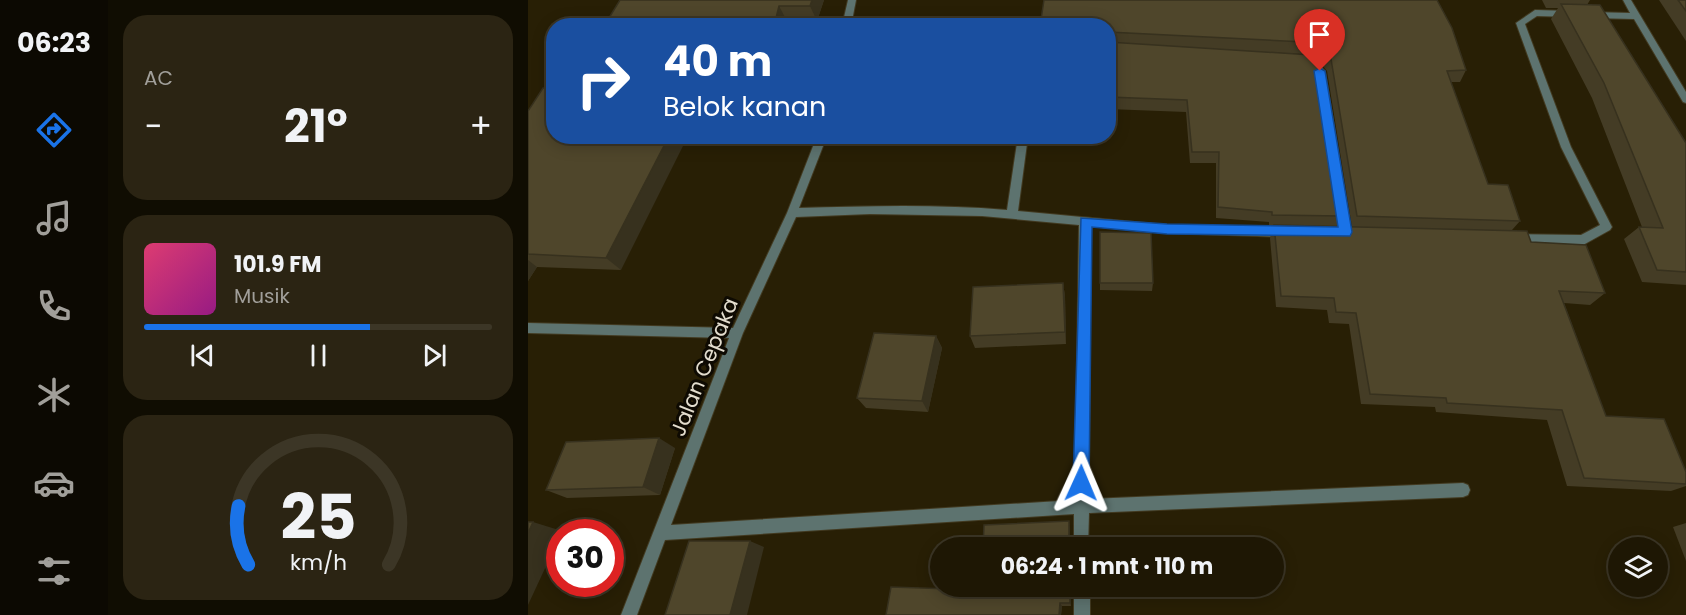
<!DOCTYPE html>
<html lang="id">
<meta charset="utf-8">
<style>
body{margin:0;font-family:Poppins,sans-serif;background:#2b2413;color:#f1f3f6;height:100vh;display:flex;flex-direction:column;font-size:22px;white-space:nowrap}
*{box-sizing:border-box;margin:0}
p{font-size:20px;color:#a19f9a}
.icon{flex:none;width:33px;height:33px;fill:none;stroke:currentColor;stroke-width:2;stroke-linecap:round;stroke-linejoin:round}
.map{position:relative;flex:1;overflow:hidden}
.drawer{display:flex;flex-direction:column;gap:15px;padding:15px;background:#100d02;width:420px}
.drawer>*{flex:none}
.banner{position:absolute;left:18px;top:18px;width:570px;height:126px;border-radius:24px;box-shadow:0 3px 15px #0003,0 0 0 2px #3c3626;background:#1a4fa0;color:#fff;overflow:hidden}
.buttons{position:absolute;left:1080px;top:537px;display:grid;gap:12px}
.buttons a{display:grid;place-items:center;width:60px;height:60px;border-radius:50%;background:#1e1704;box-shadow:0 3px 15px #0003,0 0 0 2px #3c3626;font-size:30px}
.speed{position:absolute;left:18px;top:519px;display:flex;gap:12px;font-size:30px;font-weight:700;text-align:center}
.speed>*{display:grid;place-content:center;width:78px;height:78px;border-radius:50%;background:#1e1704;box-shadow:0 3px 15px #0003,0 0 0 2px #3c3626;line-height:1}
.speed .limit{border:9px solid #d22;background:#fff;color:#111}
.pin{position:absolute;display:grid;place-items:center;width:51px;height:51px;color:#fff;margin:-62px -26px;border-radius:50% 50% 50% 0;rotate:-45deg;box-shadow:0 0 6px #0007}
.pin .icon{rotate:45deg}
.me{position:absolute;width:66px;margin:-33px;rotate:1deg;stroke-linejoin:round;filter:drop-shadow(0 0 4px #0008)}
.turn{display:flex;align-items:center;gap:21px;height:126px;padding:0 18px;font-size:27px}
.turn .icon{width:78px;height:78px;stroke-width:2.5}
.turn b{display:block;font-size:42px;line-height:51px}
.big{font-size:45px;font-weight:700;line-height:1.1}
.drawer .card{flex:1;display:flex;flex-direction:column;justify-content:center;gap:9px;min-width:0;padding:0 21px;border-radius:24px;background:#2b2413}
.drawer .dial{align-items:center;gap:0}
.dial svg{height:156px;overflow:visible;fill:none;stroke:#3c3626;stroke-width:7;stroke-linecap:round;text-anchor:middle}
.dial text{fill:#f1f3f6;stroke:none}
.song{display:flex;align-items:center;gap:18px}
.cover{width:72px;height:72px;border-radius:9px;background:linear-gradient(135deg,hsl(340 70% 55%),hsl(310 70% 35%))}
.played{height:6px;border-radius:3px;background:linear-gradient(90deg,#1a73e8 65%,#3c3626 65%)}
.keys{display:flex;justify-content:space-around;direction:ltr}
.heat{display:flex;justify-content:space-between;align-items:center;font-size:33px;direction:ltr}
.trip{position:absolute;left:402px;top:537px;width:354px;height:60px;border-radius:30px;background:#1e1704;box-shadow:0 3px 15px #0003,0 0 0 2px #3c3626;font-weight:700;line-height:60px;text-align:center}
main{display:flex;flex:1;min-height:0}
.dock{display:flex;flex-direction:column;width:108px;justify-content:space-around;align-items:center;background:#0c0902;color:#a19f9a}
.dock .icon{width:42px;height:42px}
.dock .active{color:#1a73e8}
.dock b{font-size:27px;color:#f1f3f6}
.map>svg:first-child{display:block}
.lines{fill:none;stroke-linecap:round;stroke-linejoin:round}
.street-casing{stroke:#423a21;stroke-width:2}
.street{fill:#5d736f;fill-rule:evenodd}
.wall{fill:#443c25;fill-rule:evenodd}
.shaded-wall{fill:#37311e}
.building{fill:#4f462b;stroke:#37311e;stroke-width:1.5}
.route{fill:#1a73e8;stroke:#114b97;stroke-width:1.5}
.labels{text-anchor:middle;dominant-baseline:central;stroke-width:6;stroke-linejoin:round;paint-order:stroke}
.street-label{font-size:21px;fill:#e3ddce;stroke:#0e0a02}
</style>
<main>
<nav class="dock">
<b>06:23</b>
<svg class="icon active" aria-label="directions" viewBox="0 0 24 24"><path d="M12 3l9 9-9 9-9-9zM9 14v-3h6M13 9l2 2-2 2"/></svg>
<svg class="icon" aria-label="music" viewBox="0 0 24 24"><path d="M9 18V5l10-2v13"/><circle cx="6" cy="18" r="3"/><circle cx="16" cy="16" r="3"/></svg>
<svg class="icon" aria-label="phone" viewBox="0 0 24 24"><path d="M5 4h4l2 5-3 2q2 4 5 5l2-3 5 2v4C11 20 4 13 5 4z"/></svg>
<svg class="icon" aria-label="climate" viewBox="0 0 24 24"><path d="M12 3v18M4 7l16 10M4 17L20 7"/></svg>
<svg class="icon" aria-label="car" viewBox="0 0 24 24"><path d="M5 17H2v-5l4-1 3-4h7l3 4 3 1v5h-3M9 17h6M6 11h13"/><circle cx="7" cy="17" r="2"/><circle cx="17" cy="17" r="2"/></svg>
<svg class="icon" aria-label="filters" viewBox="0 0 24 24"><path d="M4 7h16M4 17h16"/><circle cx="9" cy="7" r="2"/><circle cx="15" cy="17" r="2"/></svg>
</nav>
<section class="drawer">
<div class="card"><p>AC</p>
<div class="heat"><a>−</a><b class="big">21°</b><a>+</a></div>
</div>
<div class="card">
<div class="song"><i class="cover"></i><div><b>101.9 FM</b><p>Musik</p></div></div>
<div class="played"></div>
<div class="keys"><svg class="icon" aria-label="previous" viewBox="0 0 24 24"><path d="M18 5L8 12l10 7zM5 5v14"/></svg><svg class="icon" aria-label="pause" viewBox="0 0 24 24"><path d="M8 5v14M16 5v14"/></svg><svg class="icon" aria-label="next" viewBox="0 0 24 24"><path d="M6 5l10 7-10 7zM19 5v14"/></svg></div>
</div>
<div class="card dial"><svg viewBox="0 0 100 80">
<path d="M14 69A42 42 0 1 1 86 69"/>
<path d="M14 69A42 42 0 0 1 9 39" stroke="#1a73e8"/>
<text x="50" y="56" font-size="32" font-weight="700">25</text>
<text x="50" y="72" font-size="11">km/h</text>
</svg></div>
</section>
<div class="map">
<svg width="1158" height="615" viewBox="0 0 1158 615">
<rect width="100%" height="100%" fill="#281f05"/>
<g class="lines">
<!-- street casing -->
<g class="street-casing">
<g id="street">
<path d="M320 0H328L323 26H314Z"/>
<path d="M1095 0H1103L1158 92V103L1155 102 1106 19 1063 18 1059 15 1063 12 1102 13Z"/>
<path d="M1007 10 1043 11 1047 14 1043 17 1009 16 997 24 1043 147 1084 227 1082 230 1055 245 987 242 981 238 987 234 1053 235 1072 225 1033 147 988 23Z"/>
<path d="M777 58 788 61 797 71 823 232 817 236 811 232 787 72 782 65 774 63 772 61Z"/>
<path d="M289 136H299L271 208C340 206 410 204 479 210L490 136H500L490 211 639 225 764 230 766 233 764 236 760 237 639 233 562 226 561 499 935 483 940 485 942 490 940 495 935 497 561 513 560 548H546V514L137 540 109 615H93L201 338 0 333V323L205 328 259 213ZM342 214 454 216 551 225 547 500 143 525 215 333 268 217Z"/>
<rect x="546" y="586" width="16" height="29"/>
</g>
</g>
<!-- street -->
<use href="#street" class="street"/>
</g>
<!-- wall -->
<g class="wall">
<path d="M92 0H296L289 21H259Z"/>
<path d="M909 0 938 70 932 82H923L960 184 992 221 984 230 1003 242 1077 293 1062 305 1036 303 1078 416 1158 472V486L1143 491 1039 486 1019 420 908 412 907 407 833 404 821 324 801 323 799 310 748 307 742 238 746 225H741V222L688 218V163H662L658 112 580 109V26ZM719 51 772 54 775 55ZM786 58 789 59 799 71 824 227 809 226 813 216Z"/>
<path d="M1014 0H1062L1059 5 1158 143V285L1114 282 1096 239 1111 227H1114L1064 98 1023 19 1030 8H1018Z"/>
<path d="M1131 0H1158V41Z"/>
<path d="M0 111 93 270 9 267 0 281Z"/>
<path d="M572 232 625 283 624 291 572 290Z"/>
<path d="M535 283 537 296 538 344 447 348 442 336Z"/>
<path d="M408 336 414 348 400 412 338 408 329 398Z"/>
<path d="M147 448 132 495 39 498 18 490Z"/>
<path d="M1158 523V561L1145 527Z"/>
<path d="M453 586H543V606H534L533 615H358L453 590Z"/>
</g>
<!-- shaded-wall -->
<g class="shaded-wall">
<path d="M284 0H296L289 21 282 6Z"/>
<path d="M251 6 259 21 257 26H246Z"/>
<path d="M141 136H160L93 270 78 258Z"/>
<path d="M0 260 9 267 0 281Z"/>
<path d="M535 283 537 296 538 344 537 332Z"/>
<path d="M408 336 414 348 400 412 394 401Z"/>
<path d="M131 438 147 448 132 495 115 487Z"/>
<path d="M541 521 542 527V548H541Z"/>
<path d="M5 522 34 531 33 532H32V536L0 605V533Z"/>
<path d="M222 541 236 547 219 615H202Z"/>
<path d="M542 586H543V606L542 603Z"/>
<path d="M532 603 534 606 533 615H531Z"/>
</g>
<!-- building -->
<g class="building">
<path d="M92 0H284L282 6H251L246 26H76Z"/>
<path d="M516 0H909L924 28 938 70 919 71 960 184 980 185 992 221 829 216 803 59 793 47 776 42 580 32V26H512Z"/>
<path d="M1150 0H1158V11Z"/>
<path d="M1033 4 1072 5 1158 143V272L1129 270 1111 227 1135 228 1076 83Z"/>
<path d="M580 42 784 55 789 61 813 216 744 215V212L690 207 691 152H664L659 100 580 97Z"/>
<path d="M15 88 26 89V136H141L78 258 0 254V111Z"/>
<path d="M746 225 999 231 1003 242 1058 245 1077 293 1031 291 1078 416 1136 419 1158 472V484L1056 478 1034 410 919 403 918 398 842 394 828 313 808 312 806 298 753 296Z"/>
<path d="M572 232 623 233 625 283H572Z"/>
<path d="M535 283 537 332 442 336 445 287Z"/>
<path d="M346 333 408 336 394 401 329 398Z"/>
<path d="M131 438 115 487 18 490 38 442Z"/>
<path d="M541 521V548H455L456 525Z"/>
<path d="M0 522H5L0 533Z"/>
<path d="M161 541H222L202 615H137Z"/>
<path d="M453 586H542V603H532L531 615H358L363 587 453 590Z"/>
</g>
<!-- route -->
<path class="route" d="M792 68 797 71 824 232 822 236 639 234 564 227 561 483 559 489 553 491 547 489 545 483 553 218 639 224 810 227 786 71Z"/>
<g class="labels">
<!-- street labels -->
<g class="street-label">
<text transform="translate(176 367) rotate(-68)">Jalan Cepaka</text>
</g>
</g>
</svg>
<div class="buttons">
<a><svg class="icon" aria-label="layers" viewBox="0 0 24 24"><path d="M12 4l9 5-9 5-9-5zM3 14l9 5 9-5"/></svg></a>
</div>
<div class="speed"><div class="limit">30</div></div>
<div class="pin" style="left:792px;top:71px;background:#d93025"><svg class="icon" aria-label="arrive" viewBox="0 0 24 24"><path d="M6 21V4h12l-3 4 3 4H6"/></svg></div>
<svg class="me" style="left:553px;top:483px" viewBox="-20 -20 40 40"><path d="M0-17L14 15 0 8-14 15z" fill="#1a73e8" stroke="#fff" stroke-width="4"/></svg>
<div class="trip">06:24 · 1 mnt · 110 m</div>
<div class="banner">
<div class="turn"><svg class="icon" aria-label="right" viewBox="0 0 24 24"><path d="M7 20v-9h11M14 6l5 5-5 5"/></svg><div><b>40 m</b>Belok kanan</div></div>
</div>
</div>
</main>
